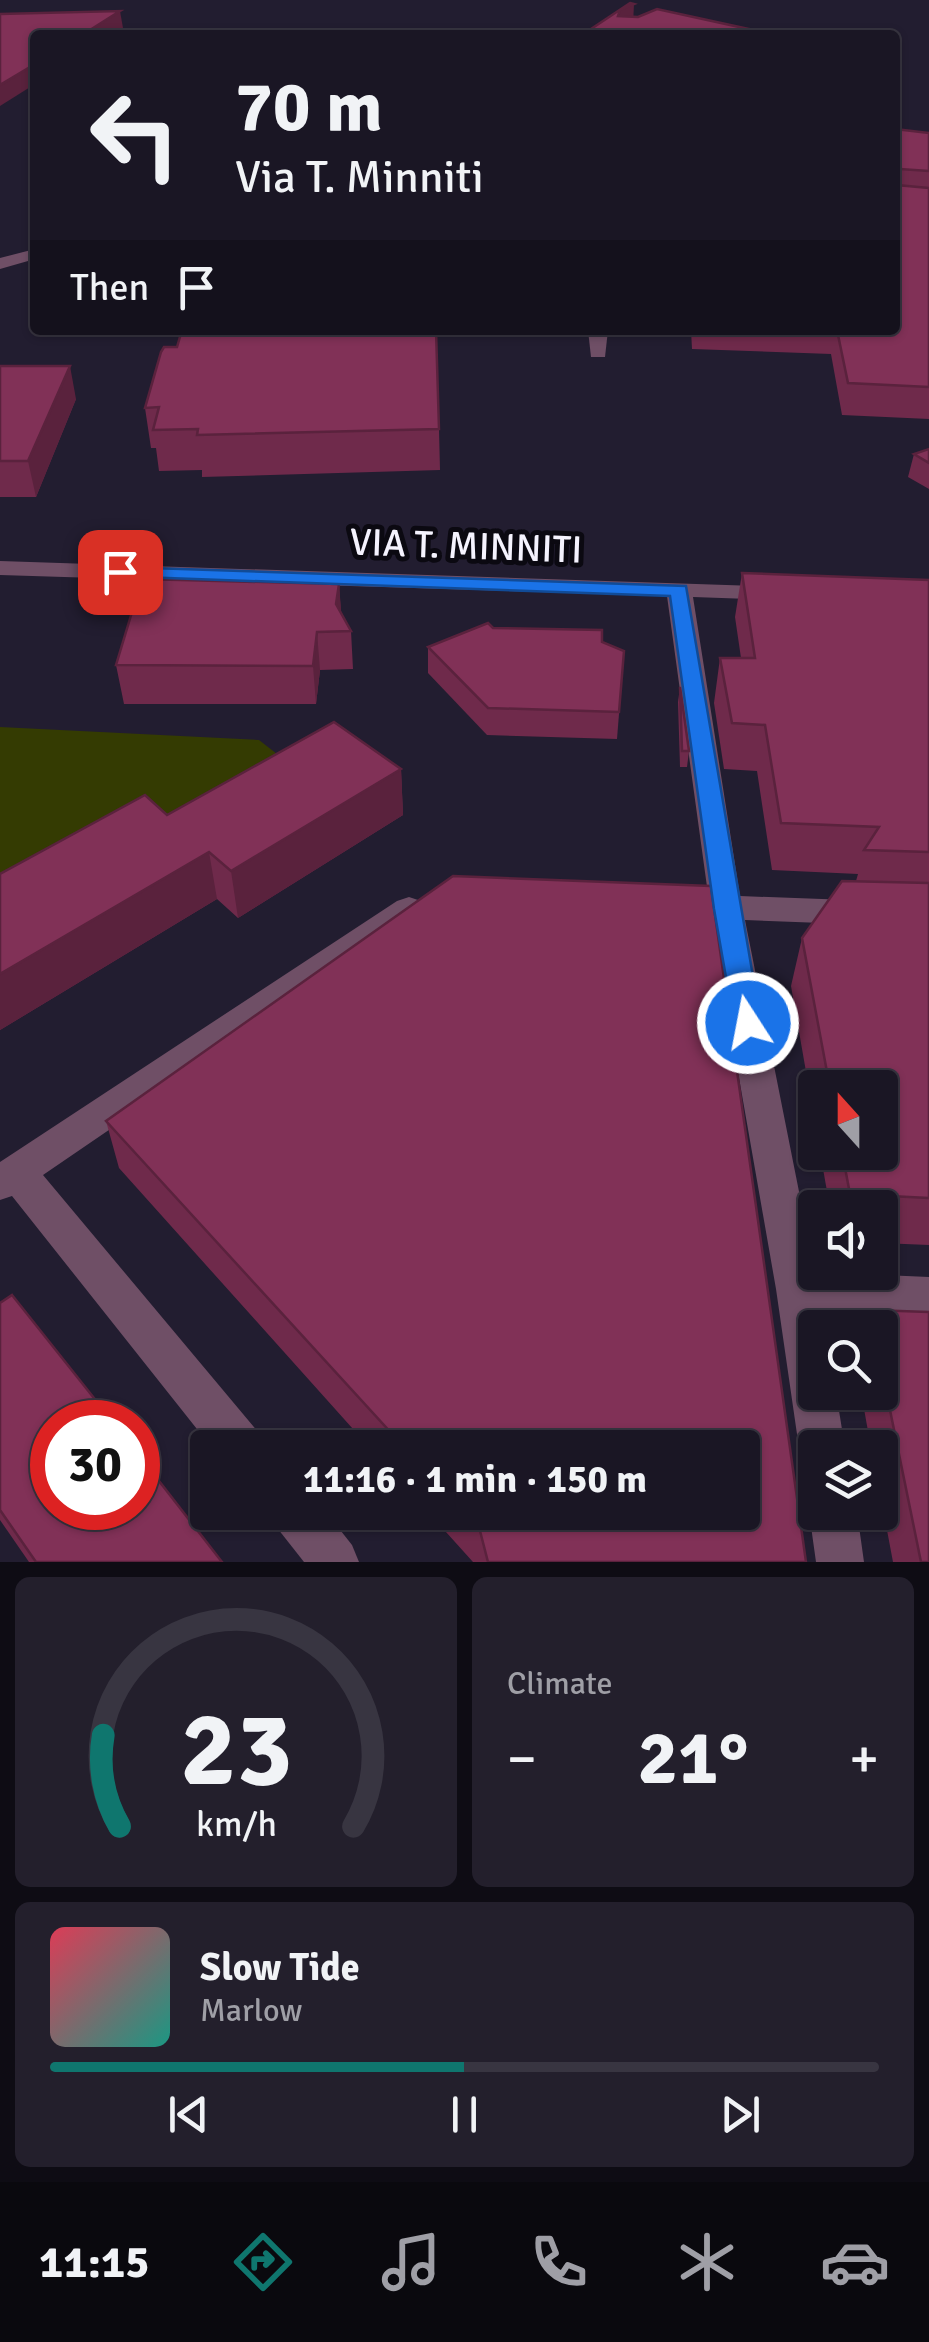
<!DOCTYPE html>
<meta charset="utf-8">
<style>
body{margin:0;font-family:Signika,sans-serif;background:#231f2c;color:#f1f3f6;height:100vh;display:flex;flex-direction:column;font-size:38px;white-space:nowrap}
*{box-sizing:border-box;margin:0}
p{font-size:32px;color:#9f9fa6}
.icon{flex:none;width:55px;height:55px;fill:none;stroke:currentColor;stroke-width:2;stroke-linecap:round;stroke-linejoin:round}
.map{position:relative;height:1562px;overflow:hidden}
.drawer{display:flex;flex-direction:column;gap:15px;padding:15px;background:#0e0c14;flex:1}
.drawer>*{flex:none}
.hud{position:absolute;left:30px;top:30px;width:870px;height:305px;border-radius:10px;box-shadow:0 2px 8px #0004,0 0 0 2px #383541;background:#1a1624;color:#f1f3f6;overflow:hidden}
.needle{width:65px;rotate:339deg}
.fabs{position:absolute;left:798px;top:1070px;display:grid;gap:20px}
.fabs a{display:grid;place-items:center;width:100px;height:100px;border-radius:10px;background:#1a1624;box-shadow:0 2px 8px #0004,0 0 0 2px #383541;font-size:50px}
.speed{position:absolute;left:30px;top:1400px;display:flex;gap:20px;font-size:50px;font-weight:700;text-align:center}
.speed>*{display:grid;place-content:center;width:130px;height:130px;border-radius:50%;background:#1a1624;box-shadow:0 2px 8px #0004,0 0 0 2px #383541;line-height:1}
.speed .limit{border:15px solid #d22;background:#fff;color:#111}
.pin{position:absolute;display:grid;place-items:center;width:85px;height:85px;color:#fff;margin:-42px;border-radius:20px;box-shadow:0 5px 15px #0006}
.me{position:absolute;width:110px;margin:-55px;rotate:349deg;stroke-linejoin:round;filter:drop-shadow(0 0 8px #0008)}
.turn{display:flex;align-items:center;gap:35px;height:210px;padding:0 40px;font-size:45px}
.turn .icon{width:130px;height:130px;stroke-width:2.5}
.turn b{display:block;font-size:70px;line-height:85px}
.then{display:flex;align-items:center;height:95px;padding:0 40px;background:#0003;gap:20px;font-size:38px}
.big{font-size:75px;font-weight:700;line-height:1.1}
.drawer .tile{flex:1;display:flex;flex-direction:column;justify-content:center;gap:15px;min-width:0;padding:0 35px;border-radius:15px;background:#231f2c}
.drawer .dial{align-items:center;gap:0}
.dial svg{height:260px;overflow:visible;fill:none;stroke:#383541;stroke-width:7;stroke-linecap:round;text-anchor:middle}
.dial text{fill:#f1f3f6;stroke:none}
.song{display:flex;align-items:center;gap:30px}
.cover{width:120px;height:120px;border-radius:15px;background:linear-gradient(135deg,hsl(350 70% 55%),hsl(170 70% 35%))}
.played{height:10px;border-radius:5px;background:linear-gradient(90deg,#0f766e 50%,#383541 50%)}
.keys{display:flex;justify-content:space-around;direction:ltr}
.heat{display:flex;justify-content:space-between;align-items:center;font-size:55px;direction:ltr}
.drawer .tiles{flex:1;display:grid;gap:15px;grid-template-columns:1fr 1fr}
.tile:last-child{grid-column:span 2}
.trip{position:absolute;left:190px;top:1430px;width:570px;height:100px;border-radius:10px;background:#1a1624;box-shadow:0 2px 8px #0004,0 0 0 2px #383541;font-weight:700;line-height:100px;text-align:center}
.tabs{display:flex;height:160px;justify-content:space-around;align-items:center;background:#0a090e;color:#9f9fa6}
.tabs .icon{width:70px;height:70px}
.tabs .current{color:#0f766e}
.tabs b{font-size:45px;color:#f1f3f6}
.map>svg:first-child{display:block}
.green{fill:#343b02}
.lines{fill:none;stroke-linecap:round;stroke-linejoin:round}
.minor{fill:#6f4f66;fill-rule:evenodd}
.wall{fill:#6f2a4b}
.shaded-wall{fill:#5a223d}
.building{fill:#813157;stroke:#5a223d;stroke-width:2.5}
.route{fill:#1a73e8;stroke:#114b97;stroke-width:2.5}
.labels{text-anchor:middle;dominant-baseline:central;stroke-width:10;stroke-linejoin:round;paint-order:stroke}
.street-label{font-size:38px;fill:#f5f3fe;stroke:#0b0911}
</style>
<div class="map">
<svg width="929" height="1562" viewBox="0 0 929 1562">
<rect width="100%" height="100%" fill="#221d30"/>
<!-- green -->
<path class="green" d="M0 727 259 740 304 775 0 933Z"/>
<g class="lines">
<!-- minor -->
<g class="minor">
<path d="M35 249V259L0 269V258Z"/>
<path d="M588 330H608L605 357H591Z"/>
<path d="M0 561 790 587 794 592 790 597 781 600 693 597 740 896 929 903V927L745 920 815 1272 929 1277V1317L822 1310 825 1328H815V1392H836L845 1448H815V1468L806 1464 799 1448 776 1289 711 918 661 913 657 905 661 897 708 894 667 596 0 575Z"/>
<path d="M409 897 421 901 426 909 421 917 43 1175 258 1432 265 1448H212L12 1196 0 1200V1162L397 901Z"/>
<path d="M815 1498V1512H857L864 1562H816L809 1512Z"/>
<path d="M271 1512H326L352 1545 359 1562H304L278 1529Z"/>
</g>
</g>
<!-- wall -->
<g class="wall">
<path d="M895 129 929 133V419L842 415 831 354 692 349 691 330H895Z"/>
<path d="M177 347 439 429 440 470 202 477V470L159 471 156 448H151L145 408Z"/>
<path d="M0 366 76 399 36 497H0Z"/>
<path d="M929 449V489L908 477 914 454Z"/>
<path d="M742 573 929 580V1245L880 1243V1208H830L820 1152H880V1088H815V1123L791 986 802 938 856 881 858 874 772 870 757 771 724 769 714 703 720 658H741L735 617Z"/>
<path d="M339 584 341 614 351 631 353 669 320 670 316 704H124L116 665Z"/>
<path d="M493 628 602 642 624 651 617 739 487 735 428 673V647Z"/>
<path d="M680 687 689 751 687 767H680L678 702Z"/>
<path d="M401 769 403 815 238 918 217 899 0 1030V874L167 815Z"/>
<path d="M453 876 711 886 806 1562H473L428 1512H742V1448H370L119 1168 106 1121Z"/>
<path d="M0 1303 222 1562H29L0 1520Z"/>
<path d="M870 1310 929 1312V1562H893L880 1493V1448H871L861 1392H880V1328H863Z"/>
</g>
<!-- shaded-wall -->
<g class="shaded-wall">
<path d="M634 4 633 25 617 35 620 10Z"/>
<path d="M120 11 123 28 111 35H82Z"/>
<path d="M35 64V84L0 106V85Z"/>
<path d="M70 366 76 399 36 497 28 461Z"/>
<path d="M339 584 342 622 336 604Z"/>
<path d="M317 632 320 670 316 704 313 666Z"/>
<path d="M401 769 403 815 238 918 231 871Z"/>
<path d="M209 852 217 899 0 1030V974Z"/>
</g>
<!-- building -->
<g class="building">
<path d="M630 3 634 4 620 10 618 16 638 17 657 9 776 35H582Z"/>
<path d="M120 11 82 35H35V64L0 85V14Z"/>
<path d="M895 129 929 133V171L900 169 896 173 897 185 929 188V387L848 383 837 330H895Z"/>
<path d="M182 330H436L439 429 197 435 198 429 153 430 159 407 145 408 161 352 164 347H177Z"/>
<path d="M0 366H70L28 461H0Z"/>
<path d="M929 449V463L914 454Z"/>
<path d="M742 573 929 580V852L864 850 879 827 781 823 765 725 732 723 720 658H755Z"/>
<path d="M142 579 339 584 336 604 351 631 317 632 313 666 116 665Z"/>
<path d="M488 623 493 628 602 630V642L624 651 619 712 488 708 428 647Z"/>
<path d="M680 687 689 751H682Z"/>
<path d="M334 722 401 769 231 871 209 852 0 974V874L145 795 167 815Z"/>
<path d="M453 876 711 886 806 1562H488L479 1527 465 1512H742V1448H405L106 1121Z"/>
<path d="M842 881 929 883V1198L850 1194 842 1152H880V1088H830L802 938Z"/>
<path d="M12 1295 113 1422H52V1508H138V1454L222 1562H36L0 1510V1303Z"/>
<path d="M870 1310 929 1312V1562H921L880 1361V1328H873Z"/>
</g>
<!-- route -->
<path class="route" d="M120 567 686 586 761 1023 757 1030 748 1033 738 1030 734 1023 714 909 670 596 113 576V568Z"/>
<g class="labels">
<!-- street labels -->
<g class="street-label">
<text transform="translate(466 546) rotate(2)">VIA T. MINNITI</text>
</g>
</g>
</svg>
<div class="fabs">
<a><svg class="needle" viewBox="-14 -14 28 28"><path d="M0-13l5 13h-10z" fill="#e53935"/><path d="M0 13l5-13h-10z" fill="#9f9fa6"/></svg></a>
<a><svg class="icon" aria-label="sound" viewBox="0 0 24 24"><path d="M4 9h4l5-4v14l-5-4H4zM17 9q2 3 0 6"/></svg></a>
<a><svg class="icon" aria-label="search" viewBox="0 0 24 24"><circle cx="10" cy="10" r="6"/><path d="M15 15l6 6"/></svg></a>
<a><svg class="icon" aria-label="layers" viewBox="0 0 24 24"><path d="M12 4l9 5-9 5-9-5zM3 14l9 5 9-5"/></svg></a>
</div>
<div class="speed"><div class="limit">30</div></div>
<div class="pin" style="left:120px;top:572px;background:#d93025"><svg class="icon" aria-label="arrive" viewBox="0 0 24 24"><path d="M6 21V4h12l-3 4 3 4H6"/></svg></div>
<svg class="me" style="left:748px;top:1023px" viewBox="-20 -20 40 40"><circle r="17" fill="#1a73e8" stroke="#fff" stroke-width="3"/><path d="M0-11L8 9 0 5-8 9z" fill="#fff"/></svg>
<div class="trip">11:16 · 1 min · 150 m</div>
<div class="hud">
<div class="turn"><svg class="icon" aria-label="left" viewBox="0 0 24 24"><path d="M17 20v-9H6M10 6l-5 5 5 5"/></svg><div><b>70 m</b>Via T. Minniti</div></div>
<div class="then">Then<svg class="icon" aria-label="arrive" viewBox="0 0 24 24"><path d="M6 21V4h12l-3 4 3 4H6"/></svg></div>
</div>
</div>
<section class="drawer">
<div class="tiles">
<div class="tile dial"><svg viewBox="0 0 100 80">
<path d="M14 69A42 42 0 1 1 86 69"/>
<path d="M14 69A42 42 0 0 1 9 41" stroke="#0f766e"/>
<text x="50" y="56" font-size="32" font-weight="700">23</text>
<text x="50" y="72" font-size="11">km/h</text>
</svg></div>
<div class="tile"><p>Climate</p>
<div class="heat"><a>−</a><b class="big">21°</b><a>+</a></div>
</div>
<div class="tile">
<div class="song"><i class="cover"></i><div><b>Slow Tide</b><p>Marlow</p></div></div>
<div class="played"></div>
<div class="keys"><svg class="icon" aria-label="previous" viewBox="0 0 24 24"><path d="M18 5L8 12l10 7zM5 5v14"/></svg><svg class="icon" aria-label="pause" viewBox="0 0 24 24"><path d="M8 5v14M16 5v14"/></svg><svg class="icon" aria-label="next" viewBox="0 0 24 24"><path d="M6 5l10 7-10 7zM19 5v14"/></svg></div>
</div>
</div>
</section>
<nav class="tabs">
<b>11:15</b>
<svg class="icon current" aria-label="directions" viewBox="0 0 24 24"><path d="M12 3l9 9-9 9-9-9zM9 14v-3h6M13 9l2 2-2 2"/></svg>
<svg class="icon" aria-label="music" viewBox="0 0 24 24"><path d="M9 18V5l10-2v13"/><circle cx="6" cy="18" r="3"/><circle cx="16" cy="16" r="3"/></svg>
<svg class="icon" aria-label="phone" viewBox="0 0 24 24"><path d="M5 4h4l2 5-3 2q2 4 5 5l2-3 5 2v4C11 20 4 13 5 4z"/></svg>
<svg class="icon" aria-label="climate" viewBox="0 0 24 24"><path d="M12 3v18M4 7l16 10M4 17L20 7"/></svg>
<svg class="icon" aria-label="car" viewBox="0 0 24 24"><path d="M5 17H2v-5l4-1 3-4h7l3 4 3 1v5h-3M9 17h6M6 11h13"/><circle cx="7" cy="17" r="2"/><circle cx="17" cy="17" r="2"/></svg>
</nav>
